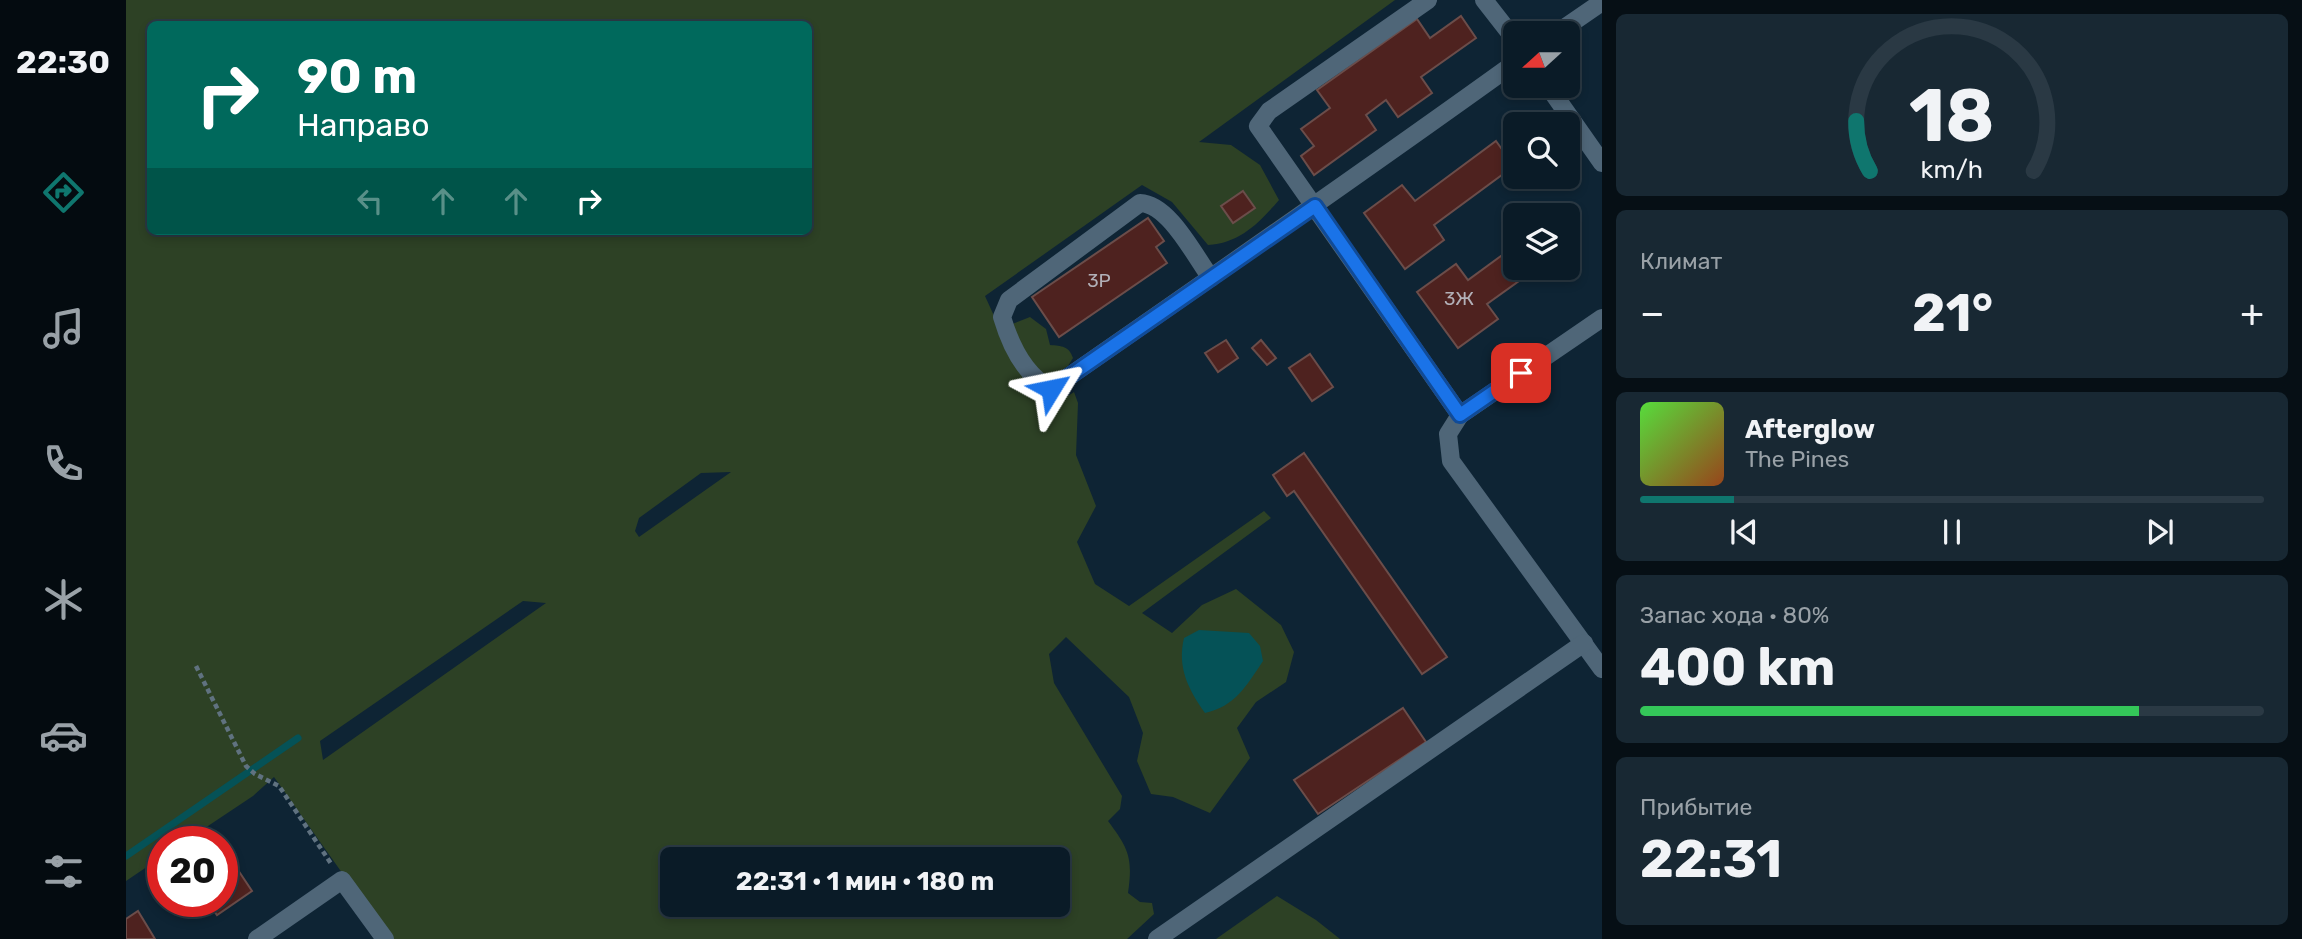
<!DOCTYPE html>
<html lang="ru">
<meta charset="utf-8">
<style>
body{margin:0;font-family:Rubik,sans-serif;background:#182833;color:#f1f3f6;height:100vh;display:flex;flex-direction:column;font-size:26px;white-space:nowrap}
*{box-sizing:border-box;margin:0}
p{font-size:23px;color:#99a1a7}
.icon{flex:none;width:38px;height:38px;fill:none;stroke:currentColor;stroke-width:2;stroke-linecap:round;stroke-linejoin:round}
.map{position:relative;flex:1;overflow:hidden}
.sheet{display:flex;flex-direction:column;gap:14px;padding:14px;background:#060f15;width:700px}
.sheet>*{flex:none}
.top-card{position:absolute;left:21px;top:21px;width:665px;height:214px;border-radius:10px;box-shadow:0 4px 10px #0003,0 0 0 2px #2a3944;background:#00695c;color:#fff;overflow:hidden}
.needle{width:46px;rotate:249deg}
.controls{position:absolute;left:1377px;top:21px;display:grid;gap:14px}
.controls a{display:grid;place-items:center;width:77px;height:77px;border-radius:10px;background:#0a1b27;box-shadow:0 4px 10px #0003,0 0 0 2px #2a3944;font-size:35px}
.speed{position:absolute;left:21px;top:826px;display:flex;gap:14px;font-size:35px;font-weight:700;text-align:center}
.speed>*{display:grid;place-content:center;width:91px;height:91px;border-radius:50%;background:#0a1b27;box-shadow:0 4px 10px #0003,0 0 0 2px #2a3944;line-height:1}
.speed .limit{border:10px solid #d22;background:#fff;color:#111}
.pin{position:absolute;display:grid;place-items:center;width:60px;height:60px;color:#fff;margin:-30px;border-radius:14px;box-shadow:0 4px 10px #0006}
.me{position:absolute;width:77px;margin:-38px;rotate:55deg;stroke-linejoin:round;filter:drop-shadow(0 0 5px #0008)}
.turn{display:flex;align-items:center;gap:24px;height:147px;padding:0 35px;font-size:32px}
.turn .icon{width:91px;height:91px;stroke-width:2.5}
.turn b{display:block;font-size:49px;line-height:60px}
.lanes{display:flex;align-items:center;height:66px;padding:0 35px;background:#0003;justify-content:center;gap:35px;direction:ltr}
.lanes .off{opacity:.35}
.big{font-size:52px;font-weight:700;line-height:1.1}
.sheet .card{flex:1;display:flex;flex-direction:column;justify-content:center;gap:10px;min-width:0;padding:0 24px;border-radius:10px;background:#182833}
.sheet .dial{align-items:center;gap:0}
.dial svg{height:182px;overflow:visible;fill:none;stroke:#2a3944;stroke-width:7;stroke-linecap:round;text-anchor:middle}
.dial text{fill:#f1f3f6;stroke:none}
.song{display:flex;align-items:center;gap:21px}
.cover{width:84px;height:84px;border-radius:10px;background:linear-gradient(135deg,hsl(110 70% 55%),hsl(20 70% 35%))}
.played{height:7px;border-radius:4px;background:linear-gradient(90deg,#0f766e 15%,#2a3944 15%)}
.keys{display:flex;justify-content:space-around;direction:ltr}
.heat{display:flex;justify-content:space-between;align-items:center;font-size:38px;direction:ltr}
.charge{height:10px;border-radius:5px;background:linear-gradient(90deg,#34c759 80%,#2a3944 0)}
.trip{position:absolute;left:534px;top:847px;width:410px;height:70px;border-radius:10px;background:#0a1b27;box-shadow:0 4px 10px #0003,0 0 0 2px #2a3944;font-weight:700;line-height:70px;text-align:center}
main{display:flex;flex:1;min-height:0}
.menu{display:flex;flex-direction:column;width:126px;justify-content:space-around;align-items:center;background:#040b10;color:#99a1a7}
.menu .icon{width:49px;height:49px}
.menu .current{color:#0f766e}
.menu b{font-size:32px;color:#f1f3f6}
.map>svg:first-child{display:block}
.green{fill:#2d4125;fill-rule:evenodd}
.water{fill:#055257}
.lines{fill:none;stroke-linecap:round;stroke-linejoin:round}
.stream{stroke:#055257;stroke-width:7}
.building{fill:#4e221f;stroke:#6b4d4a;stroke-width:2}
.path{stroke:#607280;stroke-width:4.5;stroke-dasharray:5 3.5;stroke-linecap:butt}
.minor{stroke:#4f6678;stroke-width:18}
.route-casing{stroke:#114b97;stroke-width:18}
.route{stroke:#1a73e8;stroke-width:12}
.labels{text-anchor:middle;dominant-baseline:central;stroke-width:7;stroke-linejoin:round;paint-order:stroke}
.number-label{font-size:19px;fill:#b2b0b7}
</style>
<main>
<nav class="menu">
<b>22:30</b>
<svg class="icon current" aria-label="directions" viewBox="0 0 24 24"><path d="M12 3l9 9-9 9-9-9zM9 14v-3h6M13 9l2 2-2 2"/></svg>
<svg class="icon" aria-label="music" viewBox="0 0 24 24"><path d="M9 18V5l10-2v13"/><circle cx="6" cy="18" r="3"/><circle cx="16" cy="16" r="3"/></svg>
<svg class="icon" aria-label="phone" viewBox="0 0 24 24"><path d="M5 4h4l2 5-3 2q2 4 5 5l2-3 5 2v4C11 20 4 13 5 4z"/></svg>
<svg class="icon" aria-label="climate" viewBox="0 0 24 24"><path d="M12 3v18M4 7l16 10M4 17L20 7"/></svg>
<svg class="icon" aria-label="car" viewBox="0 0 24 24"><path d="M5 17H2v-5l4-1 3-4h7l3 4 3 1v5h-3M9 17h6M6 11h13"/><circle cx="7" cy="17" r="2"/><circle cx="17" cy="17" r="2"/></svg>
<svg class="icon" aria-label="filters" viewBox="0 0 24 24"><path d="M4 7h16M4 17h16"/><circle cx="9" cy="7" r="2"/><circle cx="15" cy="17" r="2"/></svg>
</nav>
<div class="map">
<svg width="1476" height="939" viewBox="0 0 1476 939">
<rect width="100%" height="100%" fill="#0e2434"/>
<!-- green -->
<g class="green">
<path d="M0 0H1269L1073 142 1105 145 1134 165 1153 200C1133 223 1114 243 1082 245L1046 202 1016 185 859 296 874 329 904 317 920 329 924 345C936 346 943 346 947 358L942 366 906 390 925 407 948 392 952 403 950 455 970 506 951 542 969 584 1003 606 1138 511 1145 518 1016 613 1046 633 1076 605 1110 589 1155 625 1168 652 1160 682 1130 702 1111 728 1124 758 1084 813 1047 797 1025 794 1011 761 1017 733 1003 697 940 637 923 654 928 683 996 796 994 809 982 821C1003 849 1007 858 1002 893L1014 902 1026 903 1028 914 1001 939H263L148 777 127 796 58 842H37V856L0 881ZM24 24H682V231H24ZM605 472 513 537 509 531 513 518 575 473ZM397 601 420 603 197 760 194 741ZM546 859H931V905H546Z"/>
<path d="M1151 896 1190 920 1214 939H1090Z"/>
</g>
<!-- water -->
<path class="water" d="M1073 630 1123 633 1134 646 1137 661C1120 686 1110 706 1079 713 1062 689 1051 667 1058 638Z"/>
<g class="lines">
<!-- stream -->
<path class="stream" d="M0 856 172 738"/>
</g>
<!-- building -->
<g class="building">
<path d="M1335 16 1350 38 1295 77 1306 93 1272 117 1260 100 1240 115 1250 130 1188 175 1175 156 1188 146 1175 129 1204 108 1191 90 1291 19 1304 38Z"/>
<path d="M1370 141 1388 166 1308 225 1318 240 1279 269 1238 213 1276 185 1289 201Z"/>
<path d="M1117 191 1129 208 1107 223 1095 206Z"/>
<path d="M1022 218 1038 241 1030 247 1041 263 933 337 906 297Z"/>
<path d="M1390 245V268H1411L1361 304 1372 319 1332 348 1291 292 1330 264 1342 280Z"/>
<path d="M1100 340 1112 358 1092 372 1079 353Z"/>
<path d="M1135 340 1150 358 1141 365 1126 348Z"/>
<path d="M1184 354 1207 387 1186 401 1163 368Z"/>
<path d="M1178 453 1321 657 1296 674 1168 491 1161 496 1147 475Z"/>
<path d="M1277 708 1300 742 1192 814 1168 780Z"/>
<path d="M100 852 126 891 91 915 81 901H96V854Z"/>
<path d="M12 911 29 939H0V919Z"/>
</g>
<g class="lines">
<!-- path -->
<path class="path" d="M70 666 120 766 129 774 153 786 206 865"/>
<!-- minor -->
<g class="minor">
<path d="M1302 0 1143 111 1132 126 1334 415 1322 434 1325 461 1476 669"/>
<path d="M1358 0 1390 41"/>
<path d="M1431 33 1476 2"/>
<path d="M1422 86 1476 163"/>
<path d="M1085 278C1068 255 1043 204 1014 203L883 300 876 317C884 344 898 375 925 389 1080 281 1236 173 1390 62"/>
<path d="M1334 415 1476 318"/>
<path d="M131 939 216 880 259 939"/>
<path d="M1031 939 1458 643"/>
</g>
</g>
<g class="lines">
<!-- route casing -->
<g class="route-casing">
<path id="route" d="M925 389 1189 206 1334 415 1395 373"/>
</g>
<!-- route -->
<use href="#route" class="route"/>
</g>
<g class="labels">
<!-- number labels -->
<g class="number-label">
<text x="973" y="280">3Р</text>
<text x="1333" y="298">3Ж</text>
</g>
</g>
</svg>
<div class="controls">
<a><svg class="needle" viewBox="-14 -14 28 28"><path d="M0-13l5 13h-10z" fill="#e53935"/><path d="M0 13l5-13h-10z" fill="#99a1a7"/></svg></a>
<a><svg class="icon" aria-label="search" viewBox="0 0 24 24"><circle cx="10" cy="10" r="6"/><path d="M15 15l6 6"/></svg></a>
<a><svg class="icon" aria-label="layers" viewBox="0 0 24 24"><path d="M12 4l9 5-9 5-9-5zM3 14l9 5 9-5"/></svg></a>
</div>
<div class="speed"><div class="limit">20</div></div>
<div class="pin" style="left:1395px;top:373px;background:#d93025"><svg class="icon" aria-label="arrive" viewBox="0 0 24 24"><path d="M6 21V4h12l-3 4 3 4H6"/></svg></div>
<svg class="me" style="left:925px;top:389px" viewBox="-20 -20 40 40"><path d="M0-17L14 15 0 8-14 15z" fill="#1a73e8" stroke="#fff" stroke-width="4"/></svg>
<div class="trip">22:31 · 1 мин · 180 m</div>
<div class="top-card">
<div class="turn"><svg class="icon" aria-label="right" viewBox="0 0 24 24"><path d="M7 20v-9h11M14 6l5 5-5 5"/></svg><div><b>90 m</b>Направо</div></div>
<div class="lanes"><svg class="icon off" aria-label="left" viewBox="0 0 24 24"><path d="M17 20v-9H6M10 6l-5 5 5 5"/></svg><svg class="icon off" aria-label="ahead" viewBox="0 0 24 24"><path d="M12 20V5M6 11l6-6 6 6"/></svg><svg class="icon off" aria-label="ahead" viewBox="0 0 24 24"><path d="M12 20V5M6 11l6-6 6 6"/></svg><svg class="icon" aria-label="right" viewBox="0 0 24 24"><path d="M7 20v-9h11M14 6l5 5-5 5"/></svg></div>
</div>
</div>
<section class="sheet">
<div class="card dial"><svg viewBox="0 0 100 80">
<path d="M14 69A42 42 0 1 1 86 69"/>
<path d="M14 69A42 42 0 0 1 8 47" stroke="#0f766e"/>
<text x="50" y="56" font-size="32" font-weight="700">18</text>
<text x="50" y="72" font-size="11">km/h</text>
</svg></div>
<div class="card"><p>Климат</p>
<div class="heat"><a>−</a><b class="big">21°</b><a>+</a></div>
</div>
<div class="card">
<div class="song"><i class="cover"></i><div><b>Afterglow</b><p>The Pines</p></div></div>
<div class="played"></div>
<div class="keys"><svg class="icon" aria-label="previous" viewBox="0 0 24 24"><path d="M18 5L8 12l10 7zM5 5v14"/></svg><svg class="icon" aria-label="pause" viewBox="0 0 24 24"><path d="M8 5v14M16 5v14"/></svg><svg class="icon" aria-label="next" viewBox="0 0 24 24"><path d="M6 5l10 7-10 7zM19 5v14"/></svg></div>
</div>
<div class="card"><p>Запас хода · 80%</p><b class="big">400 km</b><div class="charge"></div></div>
<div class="card"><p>Прибытие</p><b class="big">22:31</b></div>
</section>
</main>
